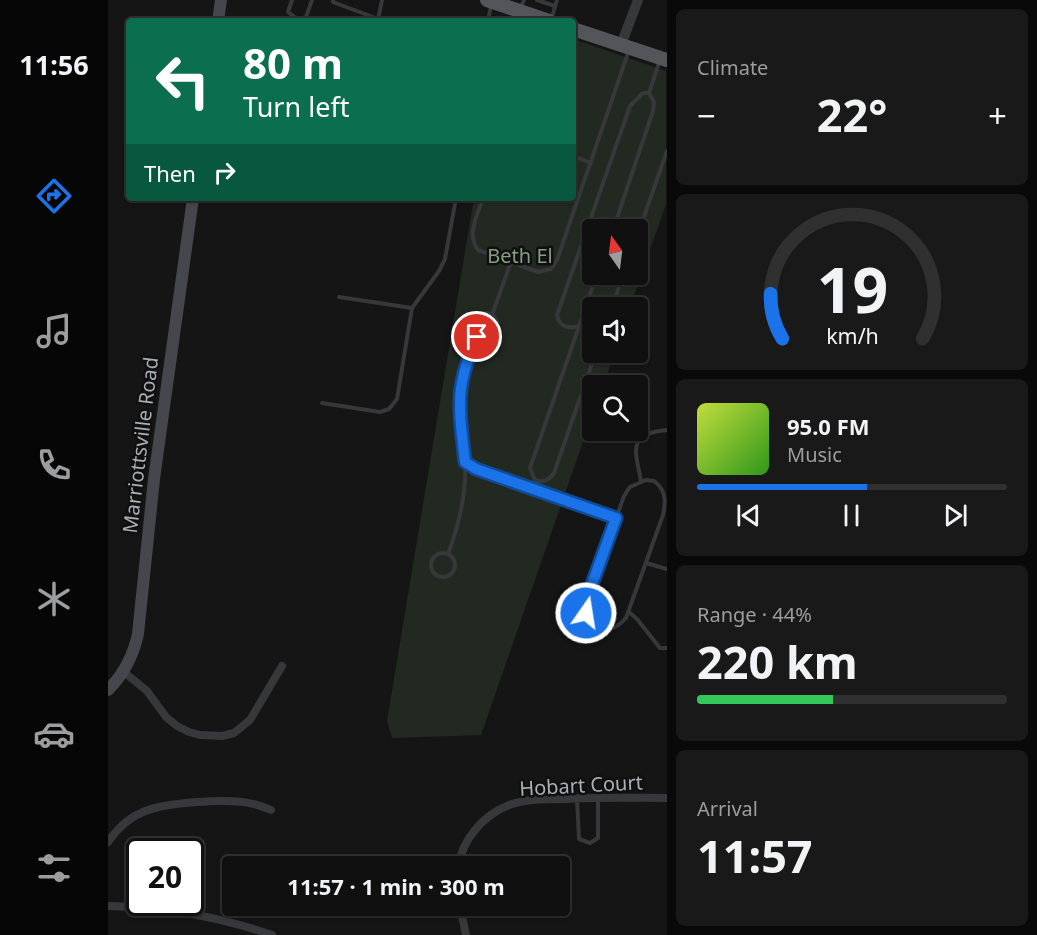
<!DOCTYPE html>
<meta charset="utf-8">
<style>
body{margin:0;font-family:"Noto Sans",sans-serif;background:#191919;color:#f1f3f6;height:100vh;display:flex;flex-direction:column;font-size:22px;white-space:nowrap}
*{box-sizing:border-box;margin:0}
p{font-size:20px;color:#9c9d9f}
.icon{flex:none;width:33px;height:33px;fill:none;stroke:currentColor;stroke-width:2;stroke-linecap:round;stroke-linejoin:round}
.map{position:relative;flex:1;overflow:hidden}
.details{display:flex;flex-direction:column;gap:9px;padding:9px;background:#090909;width:370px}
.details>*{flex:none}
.top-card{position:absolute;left:18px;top:18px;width:450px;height:183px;border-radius:6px;box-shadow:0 2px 4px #0004,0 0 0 2px #303030;background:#0b6e4f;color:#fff;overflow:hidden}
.needle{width:39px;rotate:346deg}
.buttons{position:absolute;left:474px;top:219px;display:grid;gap:12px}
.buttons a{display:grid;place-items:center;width:66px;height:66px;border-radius:6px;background:#101010;box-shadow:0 2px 4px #0004,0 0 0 2px #303030;font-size:30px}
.speed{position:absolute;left:18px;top:838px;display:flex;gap:12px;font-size:30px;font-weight:700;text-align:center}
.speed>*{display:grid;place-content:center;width:78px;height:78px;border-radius:50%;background:#101010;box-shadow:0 2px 4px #0004,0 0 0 2px #303030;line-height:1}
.speed .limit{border:3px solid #111;border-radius:9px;background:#fff;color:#111}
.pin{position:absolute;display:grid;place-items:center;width:51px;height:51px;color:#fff;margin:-26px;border:3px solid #fff;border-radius:50%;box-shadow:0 2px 6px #0007}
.me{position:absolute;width:66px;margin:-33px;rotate:13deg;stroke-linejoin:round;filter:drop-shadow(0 0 4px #0008)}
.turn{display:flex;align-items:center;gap:21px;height:126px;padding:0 18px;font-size:27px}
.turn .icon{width:78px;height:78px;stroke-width:2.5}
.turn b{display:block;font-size:42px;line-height:51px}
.then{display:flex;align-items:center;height:57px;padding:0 18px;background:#0003;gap:12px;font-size:22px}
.big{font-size:45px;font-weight:700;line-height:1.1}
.details .widget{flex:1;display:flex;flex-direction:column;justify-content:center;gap:9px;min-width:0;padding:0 21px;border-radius:9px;background:#191919}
.details .dial{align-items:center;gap:0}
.dial svg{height:156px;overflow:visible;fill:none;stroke:#303030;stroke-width:7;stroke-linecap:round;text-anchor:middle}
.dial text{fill:#f1f3f6;stroke:none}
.song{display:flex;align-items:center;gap:18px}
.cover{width:72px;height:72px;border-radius:9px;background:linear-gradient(135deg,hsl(70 70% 55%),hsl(110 70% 35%))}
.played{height:6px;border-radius:3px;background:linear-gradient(90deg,#1a73e8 55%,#303030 55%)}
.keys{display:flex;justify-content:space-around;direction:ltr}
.heat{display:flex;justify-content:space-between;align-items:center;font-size:33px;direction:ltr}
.charge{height:9px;border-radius:4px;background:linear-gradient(90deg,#34c759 44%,#303030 0)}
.trip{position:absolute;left:114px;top:856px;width:348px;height:60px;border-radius:6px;background:#101010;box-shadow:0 2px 4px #0004,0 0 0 2px #303030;font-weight:700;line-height:60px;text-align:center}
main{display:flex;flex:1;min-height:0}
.tab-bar{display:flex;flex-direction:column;width:108px;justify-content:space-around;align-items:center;background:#060606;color:#9c9d9f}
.tab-bar .icon{width:42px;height:42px}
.tab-bar .current{color:#1a73e8}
.tab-bar b{font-size:27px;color:#f1f3f6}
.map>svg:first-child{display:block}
.green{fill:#222921;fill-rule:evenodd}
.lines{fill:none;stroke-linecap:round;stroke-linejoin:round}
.service{stroke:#36383b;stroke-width:4}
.minor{stroke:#36383b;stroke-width:8}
.tertiary{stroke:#36383b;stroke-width:10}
.secondary{stroke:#44474b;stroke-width:12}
.primary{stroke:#52565a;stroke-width:14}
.route-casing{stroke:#114b97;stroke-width:15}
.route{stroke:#1a73e8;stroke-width:10}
.labels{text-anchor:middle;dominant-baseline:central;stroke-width:5;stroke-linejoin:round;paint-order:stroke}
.park-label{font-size:20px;fill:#859f80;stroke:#101011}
.street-label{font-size:20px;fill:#a8afb6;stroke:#101011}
</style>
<main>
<nav class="tab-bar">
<b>11:56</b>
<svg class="icon current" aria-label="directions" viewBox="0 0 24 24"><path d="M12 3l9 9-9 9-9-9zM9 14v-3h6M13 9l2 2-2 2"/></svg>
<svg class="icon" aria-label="music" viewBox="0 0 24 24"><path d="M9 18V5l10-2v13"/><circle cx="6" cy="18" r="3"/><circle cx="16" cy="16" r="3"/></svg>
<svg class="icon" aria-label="phone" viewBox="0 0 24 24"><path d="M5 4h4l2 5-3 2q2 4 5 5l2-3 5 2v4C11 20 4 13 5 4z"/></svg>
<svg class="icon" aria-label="climate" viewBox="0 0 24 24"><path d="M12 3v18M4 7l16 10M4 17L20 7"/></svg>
<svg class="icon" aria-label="car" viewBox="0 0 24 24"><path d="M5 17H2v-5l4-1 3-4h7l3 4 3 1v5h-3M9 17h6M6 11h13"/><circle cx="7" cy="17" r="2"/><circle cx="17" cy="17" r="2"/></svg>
<svg class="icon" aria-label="filters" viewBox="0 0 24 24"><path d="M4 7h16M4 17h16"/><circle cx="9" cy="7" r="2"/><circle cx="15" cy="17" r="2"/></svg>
</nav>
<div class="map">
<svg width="559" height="935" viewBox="0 0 559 935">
<rect width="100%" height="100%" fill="#151516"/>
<!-- green -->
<path class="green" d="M465 39 558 71V204L522 307 484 308V352L507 353 495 385 484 386V416L373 735 284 738 279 721 366 198H465ZM484 230H530V274H484Z"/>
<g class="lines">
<!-- service -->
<g class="service">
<path d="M184 0 180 12C186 17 190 21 198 17L204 0"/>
<path d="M225 0V2L270 19"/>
<path d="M429 0 447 6"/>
<path d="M412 9 416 0"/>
<path d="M270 20 274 0"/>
<path d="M443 20 449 0"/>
<path d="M380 21 383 5"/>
<path d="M541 93 552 60"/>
<path d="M465 156 483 163"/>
<path d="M375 198C370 214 358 235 370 250L430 272 443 269 449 260 521 50"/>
<path d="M530 249 534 239 531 231 559 151"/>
<path d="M231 297 304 308"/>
<path d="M504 308 515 274"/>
<circle cx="377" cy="326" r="13"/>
<path d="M384 315 403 262"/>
<path d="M471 326C460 329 451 327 449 315L522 106 535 93H541L546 102 545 111 505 230"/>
<path d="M488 352 446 473C441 480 436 483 427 480L422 468 489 274"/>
<path d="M214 403 272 412 281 409 289 399 304 308 331 271 337 259 348 198"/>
<path d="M357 462 368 469 508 518"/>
<path d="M538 480 546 481C558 490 558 501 555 515L518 618C501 637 480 633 477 606L516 496 522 487Z"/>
<path d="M533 481C527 449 519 434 559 430"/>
<circle cx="335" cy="565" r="12"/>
<path d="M340 554C350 527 358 498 357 468 357 448 351 428 351 408 350 383 359 359 369 337"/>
<path d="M538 563 559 569"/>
<path d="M521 612 529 619 552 648H559"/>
<path d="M469 799 471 839 482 843 490 838V799"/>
</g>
<!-- minor -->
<g class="minor">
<path d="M16 672 39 691 58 717 69 726 81 732 92 735 114 736 126 733 142 720 174 666"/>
<path d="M0 842C9 829 20 818 35 812 57 802 122 798 145 804 151 805 157 808 163 810"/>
<path d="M350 867C354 840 375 815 401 805 418 799 437 799 456 799 490 797 524 798 559 798"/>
<path d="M0 906C55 907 112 917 164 935"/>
<path d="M352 906 358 935"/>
</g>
<!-- tertiary -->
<path class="tertiary" d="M513 45 530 0"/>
<!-- secondary -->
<g class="secondary">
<path d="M110 21 113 0"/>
<path d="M0 690C16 674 25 657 30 634L46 479 85 198"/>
</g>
<!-- primary -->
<g class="primary">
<path d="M379 0 441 21"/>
<path d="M465 29 559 60"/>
</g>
</g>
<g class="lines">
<!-- route casing -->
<g class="route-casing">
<path id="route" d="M369 337C346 388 351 408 357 462L368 469 508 518 479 598 477 606 478 613"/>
</g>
<!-- route -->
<use href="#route" class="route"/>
</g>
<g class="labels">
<!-- park labels -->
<g class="park-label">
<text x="412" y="255">Beth El</text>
</g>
<!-- street labels -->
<g class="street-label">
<text transform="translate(32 445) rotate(-83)">Marriottsville Road</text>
<text transform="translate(473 785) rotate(-3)">Hobart Court</text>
</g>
</g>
</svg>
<div class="buttons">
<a><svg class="needle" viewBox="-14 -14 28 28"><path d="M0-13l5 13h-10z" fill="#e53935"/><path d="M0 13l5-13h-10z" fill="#9c9d9f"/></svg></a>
<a><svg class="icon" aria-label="sound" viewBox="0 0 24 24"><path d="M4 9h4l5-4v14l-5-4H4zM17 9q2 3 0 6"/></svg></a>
<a><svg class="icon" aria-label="search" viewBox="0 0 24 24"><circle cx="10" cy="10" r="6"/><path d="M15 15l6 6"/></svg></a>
</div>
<div class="speed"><div class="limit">20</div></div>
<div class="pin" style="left:369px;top:337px;background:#d93025"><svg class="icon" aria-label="arrive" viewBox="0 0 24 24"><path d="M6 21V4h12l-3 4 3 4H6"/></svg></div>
<svg class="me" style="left:478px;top:613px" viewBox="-20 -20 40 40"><circle r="17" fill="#1a73e8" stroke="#fff" stroke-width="3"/><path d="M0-11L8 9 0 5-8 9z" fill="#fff"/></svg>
<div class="trip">11:57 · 1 min · 300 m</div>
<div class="top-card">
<div class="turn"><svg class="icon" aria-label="left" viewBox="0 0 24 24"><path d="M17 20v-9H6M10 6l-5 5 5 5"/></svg><div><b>80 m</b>Turn left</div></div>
<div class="then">Then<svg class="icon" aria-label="right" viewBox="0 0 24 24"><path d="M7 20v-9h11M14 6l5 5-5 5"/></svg></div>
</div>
</div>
<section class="details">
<div class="widget"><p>Climate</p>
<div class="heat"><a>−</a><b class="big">22°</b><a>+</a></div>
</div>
<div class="widget dial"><svg viewBox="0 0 100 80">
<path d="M14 69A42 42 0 1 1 86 69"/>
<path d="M14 69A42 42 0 0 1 8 46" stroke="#1a73e8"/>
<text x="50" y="56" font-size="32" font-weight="700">19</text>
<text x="50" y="72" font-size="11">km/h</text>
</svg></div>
<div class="widget">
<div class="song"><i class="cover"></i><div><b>95.0 FM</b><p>Music</p></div></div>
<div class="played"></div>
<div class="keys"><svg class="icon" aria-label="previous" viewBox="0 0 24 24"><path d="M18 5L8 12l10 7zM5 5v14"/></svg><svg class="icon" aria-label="pause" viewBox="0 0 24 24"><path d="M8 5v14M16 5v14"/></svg><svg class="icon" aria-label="next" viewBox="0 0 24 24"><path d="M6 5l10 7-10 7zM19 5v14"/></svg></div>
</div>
<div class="widget"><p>Range · 44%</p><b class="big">220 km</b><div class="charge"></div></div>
<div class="widget"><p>Arrival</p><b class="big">11:57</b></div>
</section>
</main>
